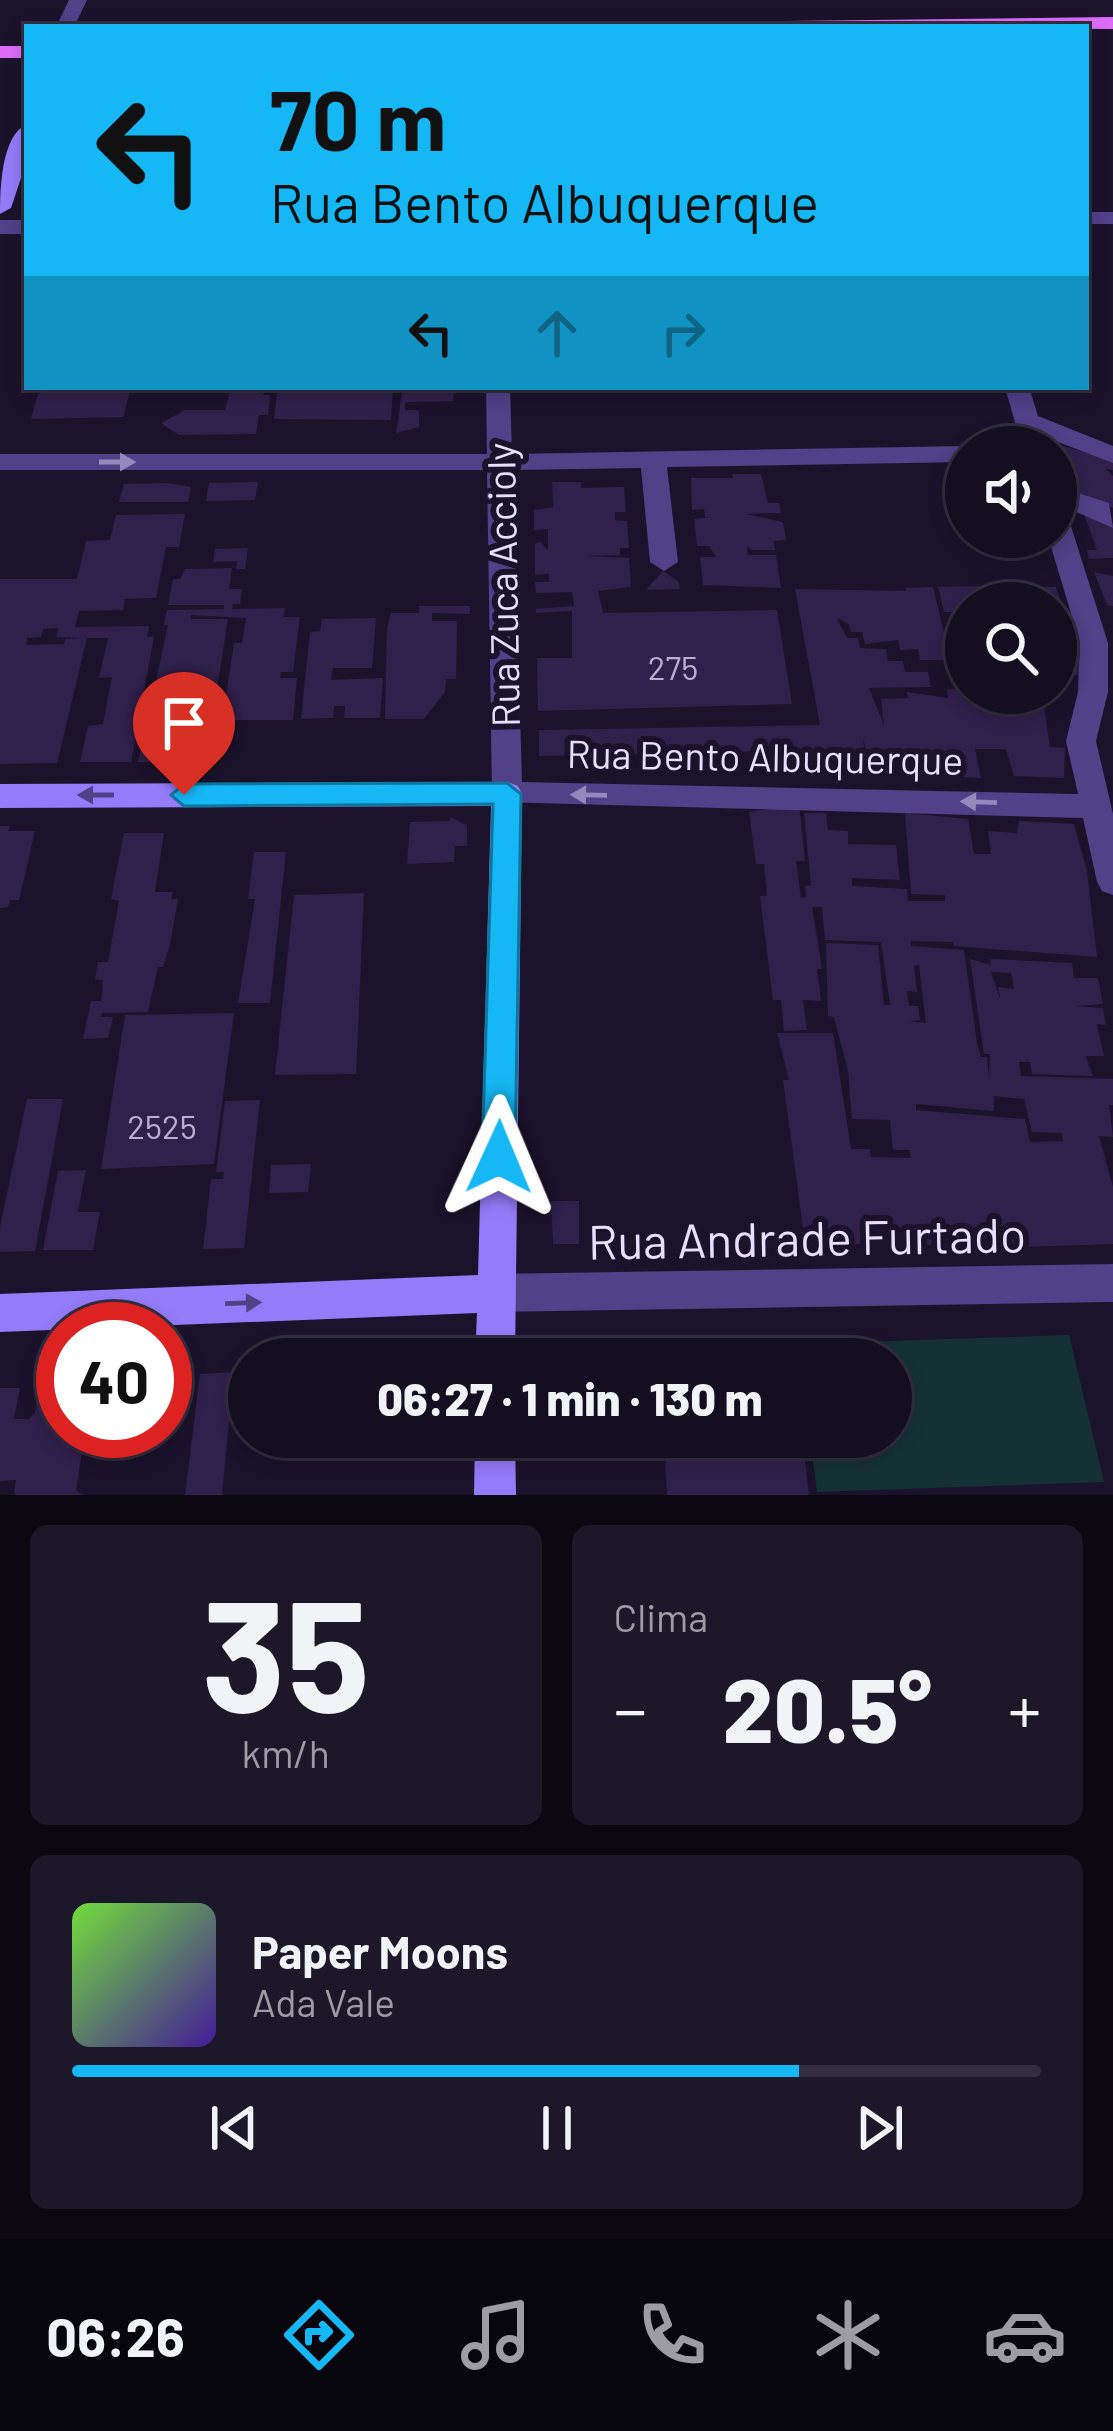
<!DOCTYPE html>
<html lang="pt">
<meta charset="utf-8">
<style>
body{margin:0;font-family:Barlow,sans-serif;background:#1d172a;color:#f1f3f6;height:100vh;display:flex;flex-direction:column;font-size:45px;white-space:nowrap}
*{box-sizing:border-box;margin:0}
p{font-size:39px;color:#9d9ca5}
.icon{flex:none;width:66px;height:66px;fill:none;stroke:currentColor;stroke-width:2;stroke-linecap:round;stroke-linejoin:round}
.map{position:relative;height:1495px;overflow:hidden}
.details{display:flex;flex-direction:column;gap:30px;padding:30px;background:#0b0812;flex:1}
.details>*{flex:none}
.guide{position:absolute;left:24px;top:24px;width:1065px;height:366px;border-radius:0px;box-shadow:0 6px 18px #0003,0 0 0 3px #332e3f;background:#15b7f4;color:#111;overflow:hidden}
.buttons{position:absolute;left:945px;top:426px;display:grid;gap:24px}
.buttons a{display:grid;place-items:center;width:132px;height:132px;border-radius:50%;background:#140e21;box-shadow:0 6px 18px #0003,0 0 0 3px #332e3f;font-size:60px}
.speed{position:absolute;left:36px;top:1302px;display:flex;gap:24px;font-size:60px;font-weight:700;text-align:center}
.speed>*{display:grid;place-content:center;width:156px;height:156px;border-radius:50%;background:#140e21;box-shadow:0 6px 18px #0003,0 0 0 3px #332e3f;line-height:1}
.speed .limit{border:18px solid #d22;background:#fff;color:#111}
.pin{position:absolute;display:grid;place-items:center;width:102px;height:102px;color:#fff;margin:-123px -51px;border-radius:50% 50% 50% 0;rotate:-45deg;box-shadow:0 0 12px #0007}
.pin .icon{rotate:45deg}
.me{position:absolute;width:132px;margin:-66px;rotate:1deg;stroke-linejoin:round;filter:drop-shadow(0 0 9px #0008)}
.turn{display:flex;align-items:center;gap:42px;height:252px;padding:0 48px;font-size:54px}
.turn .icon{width:156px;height:156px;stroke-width:2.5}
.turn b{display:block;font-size:84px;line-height:102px}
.lanes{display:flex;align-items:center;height:114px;padding:0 48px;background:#0003;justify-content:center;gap:60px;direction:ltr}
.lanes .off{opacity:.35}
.big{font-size:90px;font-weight:800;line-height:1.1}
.details .card{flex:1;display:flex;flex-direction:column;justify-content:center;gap:18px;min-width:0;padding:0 42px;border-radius:18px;background:#1d172a}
.details .dial{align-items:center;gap:0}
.dial b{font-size:156px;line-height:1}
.song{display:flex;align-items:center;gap:36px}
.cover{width:144px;height:144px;border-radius:18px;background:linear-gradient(135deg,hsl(100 70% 55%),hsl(260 70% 35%))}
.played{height:12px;border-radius:6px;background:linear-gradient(90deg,#15b7f4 75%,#332e3f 75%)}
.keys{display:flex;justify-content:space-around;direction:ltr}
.heat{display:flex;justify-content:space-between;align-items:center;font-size:66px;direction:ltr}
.details .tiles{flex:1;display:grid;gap:30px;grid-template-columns:1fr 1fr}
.card:last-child{grid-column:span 2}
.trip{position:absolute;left:228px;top:1338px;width:684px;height:120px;border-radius:60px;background:#140e21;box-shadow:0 6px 18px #0003,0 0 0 3px #332e3f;font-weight:800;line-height:120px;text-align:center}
.dock{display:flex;height:192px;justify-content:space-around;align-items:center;background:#08060d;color:#9d9ca5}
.dock .icon{width:84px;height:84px}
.dock .on{color:#15b7f4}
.dock b{font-size:54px;color:#f1f3f6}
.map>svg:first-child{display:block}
.green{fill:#163136}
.building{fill:#30204c;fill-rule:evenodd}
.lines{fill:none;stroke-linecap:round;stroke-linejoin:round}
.street{fill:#504188;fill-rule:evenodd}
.secondary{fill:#947bf9;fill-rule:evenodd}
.primary{fill:#dc6cf8;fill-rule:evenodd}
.oneway{fill:#9488bd}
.oneway2{fill:#514288}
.route{fill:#15b7f4;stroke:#0e779f;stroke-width:3}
.labels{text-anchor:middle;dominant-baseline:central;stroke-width:12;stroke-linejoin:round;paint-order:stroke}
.number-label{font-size:33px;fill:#baafd2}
.street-label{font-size:39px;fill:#e8dffe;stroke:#1b132c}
.near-street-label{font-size:48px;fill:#e8dffe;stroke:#1b132c}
</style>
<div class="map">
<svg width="1113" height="1495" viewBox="0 0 1113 1495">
<rect width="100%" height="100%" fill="#1b132c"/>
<!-- green -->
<path class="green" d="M1069 1335 1104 1482 817 1492 810 1437H891V1359H800L798 1344Z"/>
<!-- building -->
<g class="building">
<path d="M40 387H131L123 417 31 419Z"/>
<path d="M231 387H265L263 395H270L268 415H259L256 434 179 435 161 423 185 410H225Z"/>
<path d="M278 387H393L391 420 274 419Z"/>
<path d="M403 387H454L453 401 405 402V410H419V427L396 433Z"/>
<path d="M1050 442 1113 461V470L1106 469 1113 476V508L1074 494 1067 469H1058L1056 447Z"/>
<path d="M732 474H761L768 503H779L781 513 746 514 783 522 786 540 774 541 775 550H752L747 546 748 555H776L781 588 703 585 700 557H716L709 546H697L694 519 711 517H705L704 509 692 510 691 478H733Z"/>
<path d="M258 482 255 500 206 501 209 483Z"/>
<path d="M552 482H581V488L624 487 626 512H615V520L627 521 629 548H620V555L585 556 629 558 631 587 598 591 603 613 777 610 792 704 538 711 537 658H572V611L536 613V609L574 606 572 592 536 593 535 582H549V574L535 575V544L540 542 548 550V529L534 530V510L553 507Z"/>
<path d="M169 483 191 487 188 502H119L124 484Z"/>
<path d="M1083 511 1113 524V558L1089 559 1087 550H1097Z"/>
<path d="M185 514 179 547H166L156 598 125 599 123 610 79 611 75 627 149 626 147 637 154 636 131 762H80L88 726 103 724 112 677 99 678 108 638H87L57 763 0 764V579H77L86 541 110 540 116 515ZM58 628 56 637 81 638 65 639 64 644 26 645 27 638 41 637 43 629Z"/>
<path d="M248 548 245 569H236L237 561 213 562 215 549Z"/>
<path d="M232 568 229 589H242L240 604H233L232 609 285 608 283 617H300L293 672H281L280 678H297L293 720H223L221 729H200L194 761 138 762 168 625H164L167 610 224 609V605H168L173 579H180L185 569ZM191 615 246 618 242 643H234L226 695H216L228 619H191Z"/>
<path d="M663 571 679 582 680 589 646 590Z"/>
<path d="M1094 572 1113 576V606L1107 605Z"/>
<path d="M983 586 985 596H1011L1008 587H1056L1084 675 1056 676V603H966V612H944L938 587Z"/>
<path d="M933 587 944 633 965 635 966 666H957L956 660H920L918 649 900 650 898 640 865 644 862 632H851L849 624 837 618 847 638H858L860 648 886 649 888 661H903L905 672H928L931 687 869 688 884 725 881 699 908 698 907 692 948 698 947 689H965L967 701H996L995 694 1010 695 1013 705 1044 707 1050 747 1065 748 1064 778 1014 776 1006 749H975L981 778 963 777 959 755H937L939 768H894L891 749H866L863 738 866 770 828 771 825 750 539 756V730L820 725 795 589 906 591 905 588Z"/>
<path d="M419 606H470V614L432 613V621H457L456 679H446L445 692 424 719H385L387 628 391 613H419Z"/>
<path d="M376 618 372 668H333L331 680 383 678 380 718H344L345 706H334L333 718 301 719 310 632 320 631 322 619Z"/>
<path d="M799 804 805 861H796L801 898 806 897 805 886H811L804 813H826L828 830 848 831V844L896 845 900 880 852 878V886L907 889 908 901H945V895L911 894 905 813 968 819 974 854H991L988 831 1017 833 1019 821 1074 824 1087 871 1097 957 954 946 953 942 911 941V946L964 950 977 1043 981 1057H987L989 1077 990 1054H984L970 959 991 965 990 959 1072 963 1074 978H1098L1103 1004 1076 1006 1103 1008 1106 1025 1097 1024 1104 1056H1086L1093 1076 1032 1074 1030 1062H1019L1021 1076 1113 1079V1105H1109L1113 1137 1099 1136 1113 1187V1244L938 1250 937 1245H872L867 1214 863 1215 868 1243 806 1250 783 1080H789L777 1033H833L851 1149H870L871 1157 911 1158 909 1150H893L890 1120 852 1119 848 1071 834 1017 828 1016 826 943 878 945 884 1005H890L881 942 825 940 822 907H812L822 969H817L821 1001 803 1000 807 1030 784 1031 781 1000H773L760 896H767L764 864H756L749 812ZM914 965H919L926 1023 908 1021 920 1020 918 1006H909L907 991 917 992ZM991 972 1011 973 1014 989 998 987 1000 999ZM994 1096 1024 1099 1032 1132 1062 1133 1063 1141 1030 1142 1025 1119 916 1110V1104L994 1111Z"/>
<path d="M450 817 467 825V846H455L454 862 407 864 410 822 450 821Z"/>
<path d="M0 826H10L8 831H35L19 900H10L8 907 0 908Z"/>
<path d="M124 833H164L155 892H173L171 899H178L170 944 163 967H158L148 1012 102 1013 101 1017H113L108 1038 83 1039 91 1001H101L103 980 95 979 98 962H108L119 901 111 899Z"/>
<path d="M254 852H286L270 1003H238L255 899H248Z"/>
<path d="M364 893 356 1074 275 1075 294 895Z"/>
<path d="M234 1013 214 1164 101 1169 125 1015Z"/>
<path d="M27 1099H63L35 1251 0 1252V1227Z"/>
<path d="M260 1100 244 1248 203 1249 211 1179H223L224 1172H216L225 1101Z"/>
<path d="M311 1164 308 1192 269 1193 271 1165Z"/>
<path d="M86 1170 78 1212H100L93 1250H43L58 1171Z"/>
<path d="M551 1201H579V1244H553Z"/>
<path d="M234 1372 222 1495H185L200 1374Z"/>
<path d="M63 1386V1431H85L76 1491 84 1495H14L16 1480 0 1481V1388H20L14 1419H29L35 1413 39 1387Z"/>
<path d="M664 1437H802L809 1495H667Z"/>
</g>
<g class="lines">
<!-- street -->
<g class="street">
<path d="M69 0H87L74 27H56Z"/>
<rect x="1086" y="212" width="27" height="12"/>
<rect x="0" y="220" width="27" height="14"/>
<path d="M486 387H510L512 454 966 446 970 447H966V462L667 467 678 562 664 571 650 562 641 468 513 470 522 782 1078 794 1066 741 1078 692 1080 643 1048 537H1056V511L1069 520 1108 643V692L1096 741 1113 814V895L1102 891 1097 882 1083 818 496 802 492 794 487 470H0V454H487Z"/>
<path d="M1005 387H1029L1038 416 1113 446V463L1045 437 1048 447H1022Z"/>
<path d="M1056 486 1109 503 1113 528 1056 503Z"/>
<path d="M1113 1264V1302L495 1312 481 1306 476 1293 481 1280 495 1274Z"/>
</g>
<!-- secondary -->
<g class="secondary">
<path d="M27 124V160L11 208 0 214C0 189 1 136 27 124Z"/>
<path d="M507 782 518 786 522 794 515 1359H475L477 1313 0 1332V1294L478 1275 491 806 0 808V784Z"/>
<path d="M475 1437H515L516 1495H474Z"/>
</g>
<!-- primary -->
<g class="primary">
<path d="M1113 17V29L779 27 788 21Z"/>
<rect x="0" y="46" width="27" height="12"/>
</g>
</g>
<!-- one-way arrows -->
<defs><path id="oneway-solid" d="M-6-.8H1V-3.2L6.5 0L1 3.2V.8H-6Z" transform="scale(3)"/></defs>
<g class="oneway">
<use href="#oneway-solid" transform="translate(117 462)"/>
<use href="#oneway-solid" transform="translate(589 795) rotate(-179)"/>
<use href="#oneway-solid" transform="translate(979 802) rotate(-178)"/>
</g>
<g class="oneway2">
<use href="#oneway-solid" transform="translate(96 795) rotate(180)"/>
<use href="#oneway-solid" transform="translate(243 1303) rotate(-2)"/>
</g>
<!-- route -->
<path class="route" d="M507 783 521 794 515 1157 510 1168 499 1172 487 1168 482 1157 493 804 184 806 171 795 184 784Z"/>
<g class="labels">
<!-- number labels -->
<g class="number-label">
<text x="673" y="667">275</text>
<text x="162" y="1126">2525</text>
</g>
<!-- street labels -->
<g class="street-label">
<text transform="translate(502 585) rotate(-91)">Rua Zuca Accioly</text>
<text transform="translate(765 756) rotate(1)">Rua Bento Albuquerque</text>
</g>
<!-- near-street labels -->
<g class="near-street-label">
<text transform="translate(807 1237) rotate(-1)">Rua Andrade Furtado</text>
</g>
</g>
</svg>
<div class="buttons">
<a><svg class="icon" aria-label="sound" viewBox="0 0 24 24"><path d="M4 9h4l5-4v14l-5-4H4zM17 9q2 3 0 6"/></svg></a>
<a><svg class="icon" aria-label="search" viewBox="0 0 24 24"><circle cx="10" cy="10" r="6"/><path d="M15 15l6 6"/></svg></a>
</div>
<div class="speed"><div class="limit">40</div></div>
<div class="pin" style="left:184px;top:795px;background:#d93025"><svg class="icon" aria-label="arrive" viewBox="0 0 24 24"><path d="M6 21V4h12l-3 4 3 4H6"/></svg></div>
<svg class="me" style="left:499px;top:1157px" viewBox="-20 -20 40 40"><path d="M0-17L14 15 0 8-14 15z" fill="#15b7f4" stroke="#fff" stroke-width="4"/></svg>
<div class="trip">06:27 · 1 min · 130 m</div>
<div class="guide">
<div class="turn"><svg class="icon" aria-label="left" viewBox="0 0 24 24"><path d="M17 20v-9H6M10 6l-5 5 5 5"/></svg><div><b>70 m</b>Rua Bento Albuquerque</div></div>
<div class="lanes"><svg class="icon" aria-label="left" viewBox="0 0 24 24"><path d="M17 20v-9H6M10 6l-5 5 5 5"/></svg><svg class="icon off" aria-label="ahead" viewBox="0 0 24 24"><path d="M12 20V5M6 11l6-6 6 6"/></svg><svg class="icon off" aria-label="right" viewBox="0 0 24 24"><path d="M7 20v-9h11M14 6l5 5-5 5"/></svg></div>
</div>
</div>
<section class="details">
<div class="tiles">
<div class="card dial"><b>35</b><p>km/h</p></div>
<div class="card"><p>Clima</p>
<div class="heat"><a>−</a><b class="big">20.5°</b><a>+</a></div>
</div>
<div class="card">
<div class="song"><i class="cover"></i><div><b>Paper Moons</b><p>Ada Vale</p></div></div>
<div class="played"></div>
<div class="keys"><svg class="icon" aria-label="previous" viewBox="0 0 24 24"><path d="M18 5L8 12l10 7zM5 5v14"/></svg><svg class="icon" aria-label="pause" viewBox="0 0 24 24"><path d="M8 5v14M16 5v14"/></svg><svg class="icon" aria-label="next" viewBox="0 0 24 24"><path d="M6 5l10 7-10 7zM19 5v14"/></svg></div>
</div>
</div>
</section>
<nav class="dock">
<b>06:26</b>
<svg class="icon on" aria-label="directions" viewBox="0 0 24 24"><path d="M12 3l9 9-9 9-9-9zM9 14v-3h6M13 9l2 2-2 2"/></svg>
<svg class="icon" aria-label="music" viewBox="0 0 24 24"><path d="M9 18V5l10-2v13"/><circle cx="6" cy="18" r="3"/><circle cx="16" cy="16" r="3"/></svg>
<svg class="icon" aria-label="phone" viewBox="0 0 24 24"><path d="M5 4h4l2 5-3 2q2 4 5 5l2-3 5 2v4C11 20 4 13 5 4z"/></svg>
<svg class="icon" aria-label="climate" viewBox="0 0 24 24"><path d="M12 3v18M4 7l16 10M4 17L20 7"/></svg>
<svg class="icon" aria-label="car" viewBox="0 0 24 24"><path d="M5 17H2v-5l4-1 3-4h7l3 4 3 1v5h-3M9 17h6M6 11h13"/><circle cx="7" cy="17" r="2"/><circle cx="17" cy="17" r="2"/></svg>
</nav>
